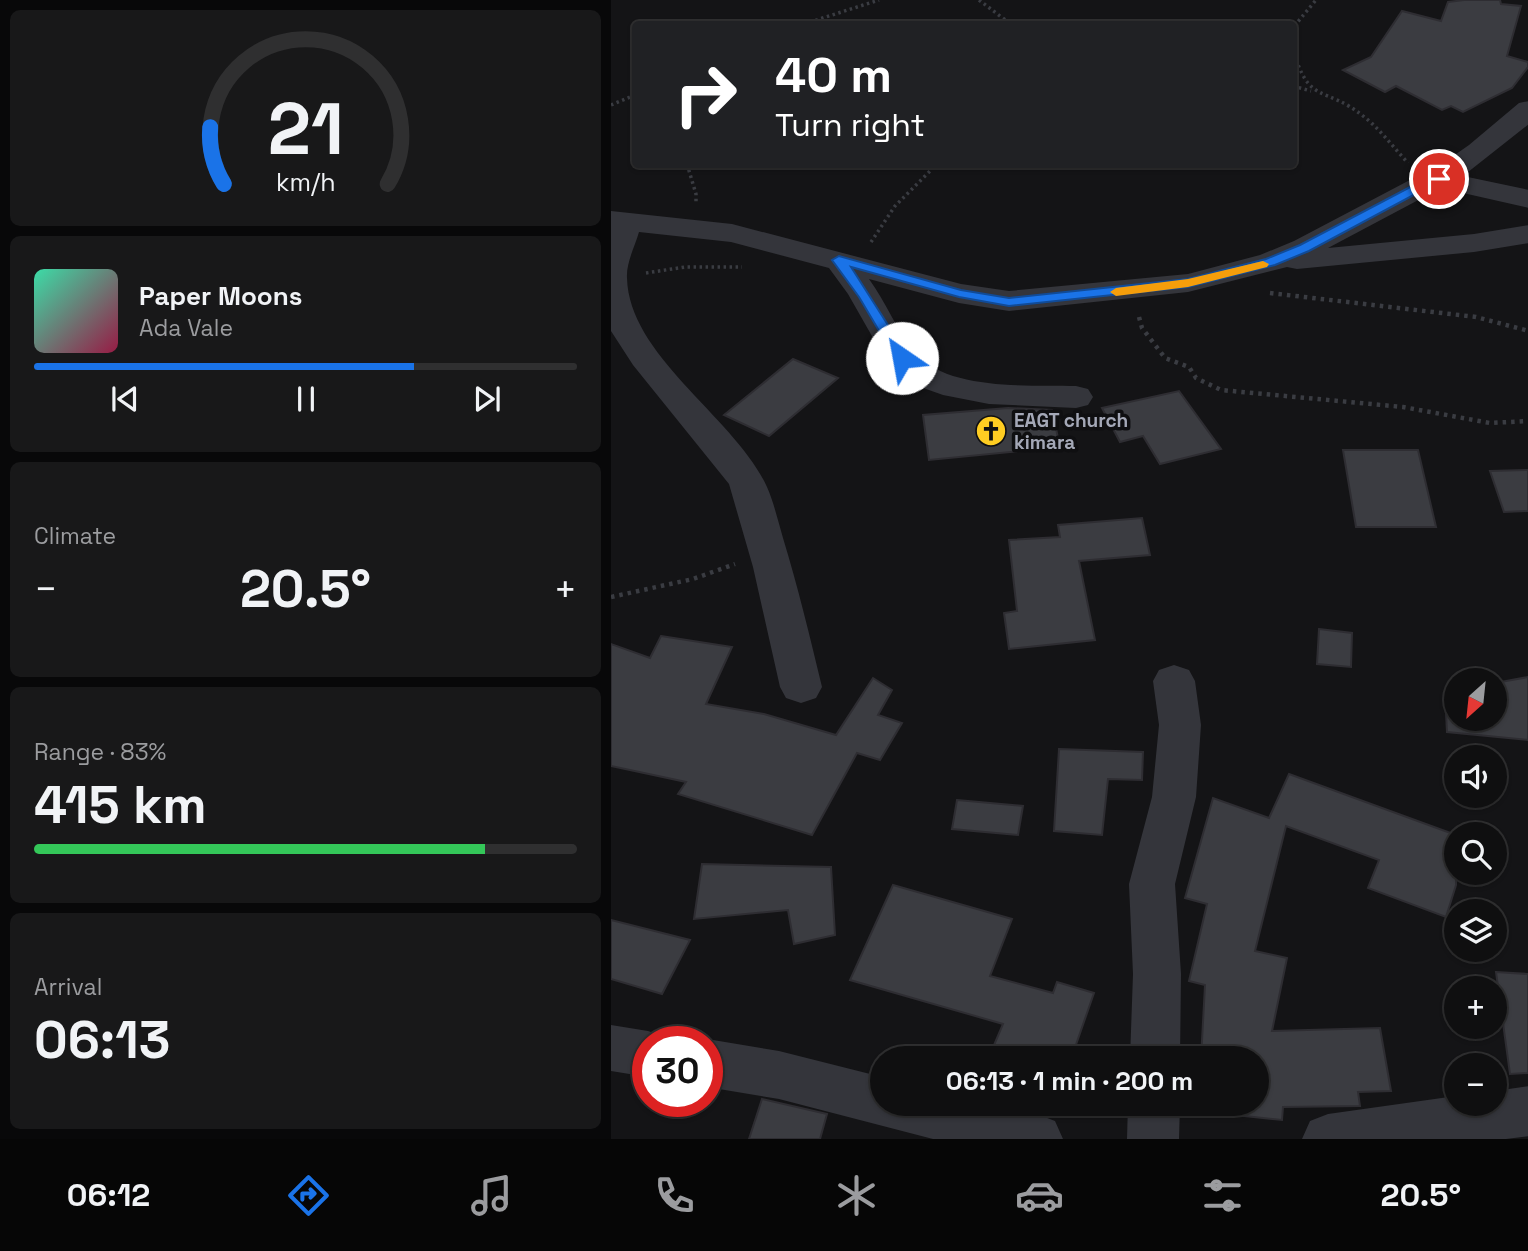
<!DOCTYPE html>
<meta charset="utf-8">
<style>
body{margin:0;font-family:"Space Grotesk",sans-serif;background:#181819;color:#f1f3f6;height:100vh;display:flex;flex-direction:column;font-size:26px;white-space:nowrap}
*{box-sizing:border-box;margin:0}
p{font-size:23px;color:#9b9c9f}
.icon{flex:none;width:38px;height:38px;fill:none;stroke:currentColor;stroke-width:2;stroke-linecap:round;stroke-linejoin:round}
.map{position:relative;flex:1;overflow:hidden}
.drawer{display:flex;flex-direction:column;gap:10px;padding:10px;background:#080809;width:611px}
.drawer>*{flex:none}
.top-card{position:absolute;left:21px;top:21px;width:665px;height:147px;border-radius:7px;box-shadow:0 2px 5px #0004,0 0 0 2px #2f2f30;background:#202124;color:#fff;overflow:hidden}
.needle{width:46px;rotate:207deg}
.tools{position:absolute;left:833px;top:668px;display:grid;gap:14px}
.tools a{display:grid;place-items:center;width:63px;height:63px;border-radius:50%;background:#0f0f10;box-shadow:0 2px 5px #0004,0 0 0 2px #2f2f30;font-size:35px}
.speed{position:absolute;left:21px;top:1026px;display:flex;gap:14px;font-size:35px;font-weight:700;text-align:center}
.speed>*{display:grid;place-content:center;width:91px;height:91px;border-radius:50%;background:#0f0f10;box-shadow:0 2px 5px #0004,0 0 0 2px #2f2f30;line-height:1}
.speed .limit{border:10px solid #d22;background:#fff;color:#111}
.pin{position:absolute;display:grid;place-items:center;width:60px;height:60px;color:#fff;margin:-30px;border:4px solid #fff;border-radius:50%;box-shadow:0 2px 7px #0007}
.me{position:absolute;width:77px;margin:-38px;rotate:327deg;stroke-linejoin:round;filter:drop-shadow(0 0 5px #0008)}
.turn{display:flex;align-items:center;gap:24px;height:147px;padding:0 28px;font-size:32px}
.turn .icon{width:91px;height:91px;stroke-width:2.5}
.turn b{display:block;font-size:49px;line-height:60px}
.big{font-size:52px;font-weight:700;line-height:1.1}
.drawer .widget{flex:1;display:flex;flex-direction:column;justify-content:center;gap:10px;min-width:0;padding:0 24px;border-radius:10px;background:#181819}
.drawer .dial{align-items:center;gap:0}
.dial svg{height:182px;overflow:visible;fill:none;stroke:#2f2f30;stroke-width:7;stroke-linecap:round;text-anchor:middle}
.dial text{fill:#f1f3f6;stroke:none}
.song{display:flex;align-items:center;gap:21px}
.cover{width:84px;height:84px;border-radius:10px;background:linear-gradient(135deg,hsl(160 70% 55%),hsl(340 70% 35%))}
.played{height:7px;border-radius:4px;background:linear-gradient(90deg,#1a73e8 70%,#2f2f30 70%)}
.keys{display:flex;justify-content:space-around;direction:ltr}
.heat{display:flex;justify-content:space-between;align-items:center;font-size:38px;direction:ltr}
.charge{height:10px;border-radius:5px;background:linear-gradient(90deg,#34c759 83%,#2f2f30 0)}
.trip{position:absolute;left:259px;top:1046px;width:399px;height:70px;border-radius:35px;background:#0f0f10;box-shadow:0 2px 5px #0004,0 0 0 2px #2f2f30;font-weight:700;line-height:70px;text-align:center}
.tabs{display:flex;height:112px;justify-content:space-around;align-items:center;background:#060606;color:#9b9c9f}
.tabs .icon{width:49px;height:49px}
.tabs .active{color:#1a73e8}
.tabs b{font-size:32px;color:#f1f3f6}
main{display:flex;flex:1;min-height:0}
.map>svg:first-child{display:block}
.building{fill:#3b3c41;stroke:#2e2d32;stroke-width:2}
.lines{fill:none;stroke-linecap:round;stroke-linejoin:round}
.path-far1{stroke:#3a3c42;stroke-width:3.5;stroke-dasharray:2.5 3.5;stroke-linecap:butt}
.path{stroke:#3a3c42;stroke-width:4.5;stroke-dasharray:3.5 5;stroke-linecap:butt}
.minor{fill:#34353b;fill-rule:evenodd}
.route{fill:#1a73e8;stroke:#114b97;stroke-width:2}
.slow{fill:#f59e0b}
.labels{text-anchor:middle;dominant-baseline:central;stroke-width:7;stroke-linejoin:round;paint-order:stroke}
.poi-label{font-size:19px;font-weight:bold;fill:#a4a8b7;stroke:#0f0f11;text-anchor:start}
</style>
<main>
<section class="drawer">
<div class="widget dial"><svg viewBox="0 0 100 80">
<path d="M14 69A42 42 0 1 1 86 69"/>
<path d="M14 69A42 42 0 0 1 8 44" stroke="#1a73e8"/>
<text x="50" y="56" font-size="32" font-weight="700">21</text>
<text x="50" y="72" font-size="11">km/h</text>
</svg></div>
<div class="widget">
<div class="song"><i class="cover"></i><div><b>Paper Moons</b><p>Ada Vale</p></div></div>
<div class="played"></div>
<div class="keys"><svg class="icon" aria-label="previous" viewBox="0 0 24 24"><path d="M18 5L8 12l10 7zM5 5v14"/></svg><svg class="icon" aria-label="pause" viewBox="0 0 24 24"><path d="M8 5v14M16 5v14"/></svg><svg class="icon" aria-label="next" viewBox="0 0 24 24"><path d="M6 5l10 7-10 7zM19 5v14"/></svg></div>
</div>
<div class="widget"><p>Climate</p>
<div class="heat"><a>−</a><b class="big">20.5°</b><a>+</a></div>
</div>
<div class="widget"><p>Range · 83%</p><b class="big">415 km</b><div class="charge"></div></div>
<div class="widget"><p>Arrival</p><b class="big">06:13</b></div>
</section>
<div class="map">
<svg width="918" height="1139" viewBox="0 0 918 1139">
<rect width="100%" height="100%" fill="#141416"/>
<!-- building -->
<g class="building">
<path d="M853 0H889L890 4 910 6 896 56 917 62V67L901 88 852 112 840 106 831 110 785 86 774 92 732 70 760 57 791 11 830 21 837 2Z"/>
<path d="M182 359 227 378 158 436 113 415Z"/>
<path d="M568 391 610 449 549 464 532 436 509 442 491 408Z"/>
<path d="M397 408 441 410 449 447 318 460 312 415Z"/>
<path d="M732 450H807L825 527H745Z"/>
<path d="M917 470V511L893 512 879 471Z"/>
<path d="M531 518 539 555 468 561 484 640 398 649 393 613 406 611 398 540 449 537 447 525Z"/>
<path d="M708 629 741 633 740 667 706 664Z"/>
<path d="M50 636 121 647 95 704 153 714 225 735 262 678 281 690 267 715 291 723 269 760 246 753 201 835 67 794 75 782 0 766V644L39 658Z"/>
<path d="M917 677V740L836 732 834 693 845 691V719H884V683Z"/>
<path d="M448 749 532 752 531 780 497 779 491 835 443 831Z"/>
<path d="M678 774 845 835V885L835 917 757 888 768 860 675 826 644 951 676 958 661 1031 769 1028 780 1091 747 1092 749 1106 672 1107 671 1120 588 1111V1104H646V1059H590L594 985 578 981 596 904 574 898 602 798 658 818Z"/>
<path d="M346 800 412 806 407 835 341 829Z"/>
<path d="M91 864 220 867 224 935 183 944 177 910 83 919Z"/>
<path d="M282 885 401 919 379 976 442 993 446 982 483 993 460 1059H409L381 1050 392 1024 239 980Z"/>
<path d="M0 920 79 940 51 994 0 979Z"/>
<path d="M885 972 917 974V1073L899 1074Z"/>
<path d="M151 1099 216 1114 209 1139H138Z"/>
</g>
<g class="lines">
<!-- path-far1 -->
<g class="path-far1">
<path d="M368 0 393 19 395 24"/>
<path d="M193 24 268 0"/>
<path d="M682 32 685 24 705 0"/>
<path d="M20 45 24 48"/>
<path d="M682 48C697 106 714 85 752 116 769 129 782 147 797 163"/>
<path d="M682 86 700 91"/>
<path d="M0 105 24 95"/>
<path d="M76 164 85 194V204"/>
<path d="M260 242 284 206 326 164"/>
<path d="M35 273 74 267H131"/>
</g>
<!-- path -->
<g class="path">
<path d="M659 293 865 317 918 331"/>
<path d="M528 317 531 328 554 358 578 367 585 378 610 390 792 407 879 423 918 421"/>
<path d="M0 597 82 579 124 564"/>
</g>
<!-- minor -->
<g class="minor">
<path d="M918 101V124L852 176 918 190V208L830 188 717 248 863 234 918 225V243L863 252 686 269 676 267 577 292 398 311 348 303 258 279C275 302 286 331 304 353 337 391 419 385 465 386L477 389 482 397 477 405 465 408 378 404 332 395 301 384 287 374 274 359 237 294 218 268 120 242 28 232C24 246 15 263 16 278 18 357 125 418 156 487 163 503 167 521 172 538 187 587 199 637 211 687L205 698 190 703 175 698 169 687 142 567 118 484 22 365 0 331V211L121 224 350 284 398 291 577 274 649 255 683 241 797 181 818 173 858 145 908 103Z"/>
<path d="M563 665 578 670 584 681 590 725 585 797 564 884 570 974 569 1059H519L522 974 518 884 541 797 548 725 542 681 548 670Z"/>
<path d="M0 1025 37 1031 55 1037 56 1041H37V1077L0 1071Z"/>
<path d="M96 1039 168 1051 271 1077V1104C330 1104 389 1099 444 1121L452 1139H322L168 1099 96 1087V1041H91Z"/>
<path d="M918 1086V1136L895 1139H691L699 1121 717 1114 845 1096V1104H884V1091Z"/>
<path d="M517 1104H569L568 1139H516Z"/>
</g>
</g>
<!-- route -->
<path class="route" d="M828 176 833 177V182L812 190 698 251 664 265 577 287 398 306 348 297 240 267 298 358 291 362 286 361 248 297 221 260 228 256 350 290 398 298 577 279 655 259 689 245 803 185Z"/>
<!-- slow -->
<path class="slow" d="M652 261 658 264 656 267 577 287 505 296 499 292 505 288 577 279Z"/>
<!-- icons -->
<defs>
<g id="church-disc" transform="scale(1.575)"><circle r="9.5" fill="#ffcd22" stroke="#0f0f11"/><path d="M-1.2-6h2.4v3.5h3.3v2.4h-3.3V6h-2.4V-.1h-3.3v-2.4h3.3Z" fill="#111"/></g>
</defs>
<g fill-rule="evenodd">
<use href="#church-disc" x="380" y="431"/>
</g>
<g class="labels">
<!-- poi labels -->
<g class="poi-label">
<text x="403" y="420">EAGT church<tspan x="403" dy="22">kimara</tspan></text>
</g>
</g>
</svg>
<div class="tools">
<a><svg class="needle" viewBox="-14 -14 28 28"><path d="M0-13l5 13h-10z" fill="#e53935"/><path d="M0 13l5-13h-10z" fill="#9b9c9f"/></svg></a>
<a><svg class="icon" aria-label="sound" viewBox="0 0 24 24"><path d="M4 9h4l5-4v14l-5-4H4zM17 9q2 3 0 6"/></svg></a>
<a><svg class="icon" aria-label="search" viewBox="0 0 24 24"><circle cx="10" cy="10" r="6"/><path d="M15 15l6 6"/></svg></a>
<a><svg class="icon" aria-label="layers" viewBox="0 0 24 24"><path d="M12 4l9 5-9 5-9-5zM3 14l9 5 9-5"/></svg></a>
<a>+</a>
<a>−</a>
</div>
<div class="speed"><div class="limit">30</div></div>
<div class="pin" style="left:828px;top:179px;background:#d93025"><svg class="icon" aria-label="arrive" viewBox="0 0 24 24"><path d="M6 21V4h12l-3 4 3 4H6"/></svg></div>
<svg class="me" style="left:291px;top:358px" viewBox="-20 -20 40 40"><circle r="19" fill="#fff"/><path d="M0-13L10 11 0 6-10 11z" fill="#1a73e8"/></svg>
<div class="trip">06:13 · 1 min · 200 m</div>
<div class="top-card">
<div class="turn"><svg class="icon" aria-label="right" viewBox="0 0 24 24"><path d="M7 20v-9h11M14 6l5 5-5 5"/></svg><div><b>40 m</b>Turn right</div></div>
</div>
</div>
</main>
<nav class="tabs">
<b>06:12</b>
<svg class="icon active" aria-label="directions" viewBox="0 0 24 24"><path d="M12 3l9 9-9 9-9-9zM9 14v-3h6M13 9l2 2-2 2"/></svg>
<svg class="icon" aria-label="music" viewBox="0 0 24 24"><path d="M9 18V5l10-2v13"/><circle cx="6" cy="18" r="3"/><circle cx="16" cy="16" r="3"/></svg>
<svg class="icon" aria-label="phone" viewBox="0 0 24 24"><path d="M5 4h4l2 5-3 2q2 4 5 5l2-3 5 2v4C11 20 4 13 5 4z"/></svg>
<svg class="icon" aria-label="climate" viewBox="0 0 24 24"><path d="M12 3v18M4 7l16 10M4 17L20 7"/></svg>
<svg class="icon" aria-label="car" viewBox="0 0 24 24"><path d="M5 17H2v-5l4-1 3-4h7l3 4 3 1v5h-3M9 17h6M6 11h13"/><circle cx="7" cy="17" r="2"/><circle cx="17" cy="17" r="2"/></svg>
<svg class="icon" aria-label="filters" viewBox="0 0 24 24"><path d="M4 7h16M4 17h16"/><circle cx="9" cy="7" r="2"/><circle cx="15" cy="17" r="2"/></svg>
<b>20.5°</b>
</nav>
